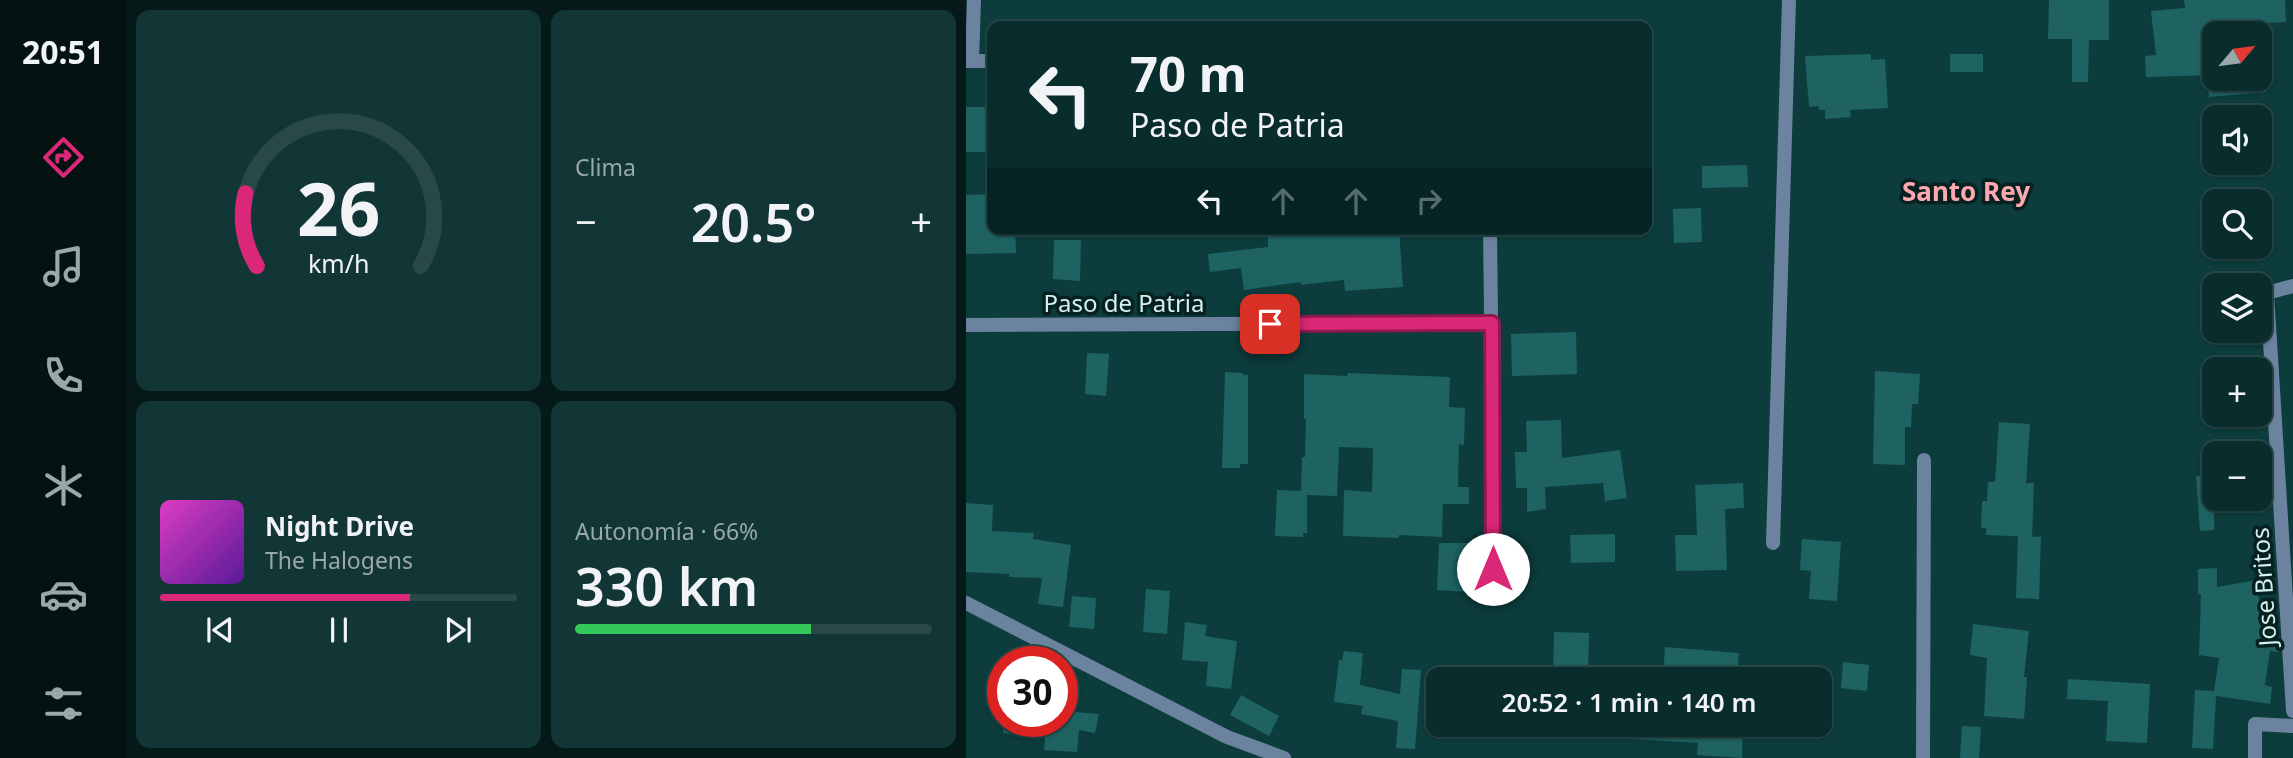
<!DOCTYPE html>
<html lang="es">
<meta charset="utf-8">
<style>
body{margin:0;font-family:"Noto Sans",sans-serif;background:#123535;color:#f1f3f6;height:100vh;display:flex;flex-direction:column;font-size:26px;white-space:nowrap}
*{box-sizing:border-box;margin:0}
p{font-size:23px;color:#99a8aa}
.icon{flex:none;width:38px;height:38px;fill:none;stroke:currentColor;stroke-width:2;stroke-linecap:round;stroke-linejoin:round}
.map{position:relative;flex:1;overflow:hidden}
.details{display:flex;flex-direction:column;gap:10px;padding:10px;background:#051919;width:840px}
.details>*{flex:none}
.top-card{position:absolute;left:21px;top:21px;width:665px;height:214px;border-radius:14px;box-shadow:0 2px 5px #0004,0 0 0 2px #294949;background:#092d2d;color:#f1f3f6;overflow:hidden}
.needle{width:46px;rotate:61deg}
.controls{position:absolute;left:1236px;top:21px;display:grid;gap:14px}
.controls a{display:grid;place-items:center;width:70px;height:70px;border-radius:14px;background:#092d2d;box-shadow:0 2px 5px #0004,0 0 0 2px #294949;font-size:35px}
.speed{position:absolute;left:21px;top:646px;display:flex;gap:14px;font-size:35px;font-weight:700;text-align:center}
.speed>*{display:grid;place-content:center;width:91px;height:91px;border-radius:50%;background:#092d2d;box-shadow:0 2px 5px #0004,0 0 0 2px #294949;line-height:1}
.speed .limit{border:10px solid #d22;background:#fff;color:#111}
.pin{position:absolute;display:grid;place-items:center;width:60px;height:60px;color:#fff;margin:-30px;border-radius:14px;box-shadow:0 4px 10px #0006}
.me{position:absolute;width:77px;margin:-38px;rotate:0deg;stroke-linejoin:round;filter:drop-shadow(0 0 5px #0008)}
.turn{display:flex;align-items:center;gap:24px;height:147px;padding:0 28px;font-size:32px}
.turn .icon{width:91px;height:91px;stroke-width:2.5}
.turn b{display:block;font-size:49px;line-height:60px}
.lanes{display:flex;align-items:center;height:66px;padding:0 28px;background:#0003;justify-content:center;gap:35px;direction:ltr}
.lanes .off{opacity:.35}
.big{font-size:52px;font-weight:600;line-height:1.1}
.details .widget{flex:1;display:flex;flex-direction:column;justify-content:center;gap:10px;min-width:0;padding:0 24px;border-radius:14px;background:#123535}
.details .dial{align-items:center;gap:0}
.dial svg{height:182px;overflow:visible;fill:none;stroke:#294949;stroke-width:7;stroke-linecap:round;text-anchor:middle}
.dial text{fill:#f1f3f6;stroke:none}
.song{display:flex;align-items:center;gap:21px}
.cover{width:84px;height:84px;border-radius:10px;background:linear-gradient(135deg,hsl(310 70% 55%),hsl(270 70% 35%))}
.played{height:7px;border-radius:4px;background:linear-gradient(90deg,#db2777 70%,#294949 70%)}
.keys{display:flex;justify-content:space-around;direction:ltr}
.heat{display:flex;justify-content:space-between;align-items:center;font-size:38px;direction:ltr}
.charge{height:10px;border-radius:5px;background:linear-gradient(90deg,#34c759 66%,#294949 0)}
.details .tiles{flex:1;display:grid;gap:10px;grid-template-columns:repeat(2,1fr)}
.trip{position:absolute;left:460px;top:667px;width:406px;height:70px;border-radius:14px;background:#092d2d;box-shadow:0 2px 5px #0004,0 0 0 2px #294949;font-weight:600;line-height:70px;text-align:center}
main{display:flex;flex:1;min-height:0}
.dock{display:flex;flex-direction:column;width:126px;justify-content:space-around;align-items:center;background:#041212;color:#99a8aa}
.dock .icon{width:49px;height:49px}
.dock .selected{color:#db2777}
.dock b{font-size:32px;color:#f1f3f6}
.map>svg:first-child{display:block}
.building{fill:#1e6362}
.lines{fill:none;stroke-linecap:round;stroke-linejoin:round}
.minor{stroke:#6c839f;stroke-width:14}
.route-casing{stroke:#8e194d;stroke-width:18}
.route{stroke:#db2777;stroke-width:12}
.labels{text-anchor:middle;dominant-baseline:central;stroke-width:7;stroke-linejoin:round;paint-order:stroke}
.street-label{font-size:24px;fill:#d2f0ee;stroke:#072120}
.neighbourhood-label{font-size:26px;font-weight:bold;fill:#fda8b0;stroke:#072120}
</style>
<main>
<nav class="dock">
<b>20:51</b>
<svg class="icon selected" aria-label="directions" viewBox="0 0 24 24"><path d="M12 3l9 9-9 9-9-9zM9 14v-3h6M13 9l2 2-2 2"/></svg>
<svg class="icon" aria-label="music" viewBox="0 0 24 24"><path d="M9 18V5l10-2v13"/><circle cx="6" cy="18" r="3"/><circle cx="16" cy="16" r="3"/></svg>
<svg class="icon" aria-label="phone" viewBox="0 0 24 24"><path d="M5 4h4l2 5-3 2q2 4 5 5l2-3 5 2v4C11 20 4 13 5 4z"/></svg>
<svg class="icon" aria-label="climate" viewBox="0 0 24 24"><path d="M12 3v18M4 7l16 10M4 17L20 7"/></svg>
<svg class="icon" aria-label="car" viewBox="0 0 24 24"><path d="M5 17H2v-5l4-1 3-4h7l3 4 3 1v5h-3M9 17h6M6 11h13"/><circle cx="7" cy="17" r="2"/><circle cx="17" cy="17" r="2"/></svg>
<svg class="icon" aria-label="filters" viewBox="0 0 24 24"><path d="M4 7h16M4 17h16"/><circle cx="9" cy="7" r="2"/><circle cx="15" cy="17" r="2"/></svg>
</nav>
<section class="details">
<div class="tiles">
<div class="widget dial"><svg viewBox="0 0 100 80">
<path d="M14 69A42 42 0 1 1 86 69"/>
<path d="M14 69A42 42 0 0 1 9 37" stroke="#db2777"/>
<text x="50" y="56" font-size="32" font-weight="700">26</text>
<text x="50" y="72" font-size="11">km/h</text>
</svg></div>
<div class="widget"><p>Clima</p>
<div class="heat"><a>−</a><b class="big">20.5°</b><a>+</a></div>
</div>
<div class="widget">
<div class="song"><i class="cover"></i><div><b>Night Drive</b><p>The Halogens</p></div></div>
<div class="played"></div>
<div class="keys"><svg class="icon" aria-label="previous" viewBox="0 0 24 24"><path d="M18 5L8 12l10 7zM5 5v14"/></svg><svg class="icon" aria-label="pause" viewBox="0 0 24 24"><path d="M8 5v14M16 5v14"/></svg><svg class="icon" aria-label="next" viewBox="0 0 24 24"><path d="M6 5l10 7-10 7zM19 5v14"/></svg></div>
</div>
<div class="widget"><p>Autonomía · 66%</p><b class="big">330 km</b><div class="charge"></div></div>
</div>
</section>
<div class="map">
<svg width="1327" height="758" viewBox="0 0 1327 758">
<rect width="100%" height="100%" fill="#0c3c3c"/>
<!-- building -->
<g class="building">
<path d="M1083 0H1143V40H1123L1122 82H1106V39H1082Z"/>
<path d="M1218 0H1319L1320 22 1284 24 1285 33H1248V75L1180 77 1179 56 1190 55 1185 11 1219 8Z"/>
<path d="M905 54V60L919 59 922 108 884 110 885 117 859 119V110H853L852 106 843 107 839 56Z"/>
<rect x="984" y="54" width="33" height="18"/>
<path d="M1241 79H1300V92L1243 97Z"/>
<rect x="0" y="107" width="26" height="45"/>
<path d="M781 165 782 187 736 188V166Z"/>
<path d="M26 194V229H49L50 253 0 254V195Z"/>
<path d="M735 208 736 242 708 243 707 209Z"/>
<path d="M302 229H356V234L394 231V229H433L437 287 379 291 378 280 335 285V282L278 290 275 268 244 272 242 254 302 247Z"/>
<path d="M88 240H115L114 281 87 279Z"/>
<path d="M610 332 611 374 546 376 545 334Z"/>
<path d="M121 353 143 354 140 396 119 394Z"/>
<path d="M909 371 954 374 952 404H946L945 427H939V465L907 464Z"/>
<path d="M259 372 277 373V375H282V464H274V468H256Z"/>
<path d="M382 373 484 377 483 407 499 408 498 445 493 444 492 487H503V504H477L476 537 433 535V538L377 536 378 490 406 492 407 448 373 447 371 496 341 495V533H337V537L309 536 311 490 335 491 336 457H339L340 419H338V374L381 376Z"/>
<path d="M595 420 596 458 654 450 661 498 639 501 637 483 579 487 580 509 561 512V488H550L549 452H561L560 421Z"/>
<path d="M1033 422 1064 424 1060 483H1068L1066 537 1020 535V528H1015L1016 501H1021L1022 482H1029Z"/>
<path d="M1248 475V530L1234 531 1230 476Z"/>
<path d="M777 483 778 508 759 509 761 570 710 571 709 535H731L729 485Z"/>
<path d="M0 503 27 505 26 531 68 533 67 539 105 545 97 607 72 604 76 578 43 577V574L0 572Z"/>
<path d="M649 534V562L605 563 604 535Z"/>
<path d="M1052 536 1075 537 1073 599 1050 598Z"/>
<path d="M836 539 875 542 871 601 843 599 845 571 834 570Z"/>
<path d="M473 543H504L503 592 471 590Z"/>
<path d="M1251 568V587L1291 580 1296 629 1312 631 1313 645 1312 652 1304 651 1299 685 1306 687 1304 704 1250 696 1247 749 1226 748 1229 690 1248 691 1253 658 1233 655 1235 594H1232V569Z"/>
<path d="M180 589 204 591 201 634 177 632Z"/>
<path d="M106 596 130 598 128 629 103 627Z"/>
<path d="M219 622 241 625 239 636 271 641 265 689 240 686 242 662 216 660Z"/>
<path d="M1007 624 1063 631 1058 677H1061L1058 719 1018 716 1021 658 1004 655Z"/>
<path d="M588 632 623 633 622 679H587Z"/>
<path d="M699 647 773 653 771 675 752 674V679H697Z"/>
<path d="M378 651 397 653 394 685 434 694 436 669 455 670 449 749 430 748 432 721 395 714 397 706 368 702 373 660H376Z"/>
<path d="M877 662 903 665 901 691 875 688Z"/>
<path d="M1102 679 1184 684 1181 743 1140 741 1142 701 1101 699Z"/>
<path d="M275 695 313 716 303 736 264 715Z"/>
<path d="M96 711 133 714 129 733 113 730 111 752 78 750 79 738 37 733 38 721H96Z"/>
<path d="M668 724H777L776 758 731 755 732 743 667 739Z"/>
<path d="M996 726 1015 727 1013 758H994Z"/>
</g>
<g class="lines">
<!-- minor -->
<g class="minor">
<path d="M0 61H26"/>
<path d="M6 61 8 0"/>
<path d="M524 229 528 569"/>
<path d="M1327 286 1301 293 1327 711"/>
<path d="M0 325 526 323"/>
<path d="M807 543 823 0"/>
<path d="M0 603 261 737 318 758"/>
<path d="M957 758 958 460"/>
<path d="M1289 758V724L1327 726"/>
</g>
</g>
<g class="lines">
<!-- route casing -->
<g class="route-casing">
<path id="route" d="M304 324 526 323 527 569"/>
</g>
<!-- route -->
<use href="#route" class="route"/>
</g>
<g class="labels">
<!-- street labels -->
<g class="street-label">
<text x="158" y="302">Paso de Patria</text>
<text transform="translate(1297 587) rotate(-94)">Jose Britos</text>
</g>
<!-- neighbourhood labels -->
<g class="neighbourhood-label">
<text x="1000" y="191">Santo Rey</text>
</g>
</g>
</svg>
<div class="controls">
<a><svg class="needle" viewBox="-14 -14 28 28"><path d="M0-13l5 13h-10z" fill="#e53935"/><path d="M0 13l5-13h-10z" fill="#99a8aa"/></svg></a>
<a><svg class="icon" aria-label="sound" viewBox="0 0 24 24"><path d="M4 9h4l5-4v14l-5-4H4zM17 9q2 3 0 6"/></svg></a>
<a><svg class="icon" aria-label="search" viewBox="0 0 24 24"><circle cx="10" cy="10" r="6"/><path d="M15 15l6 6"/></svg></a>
<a><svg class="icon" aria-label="layers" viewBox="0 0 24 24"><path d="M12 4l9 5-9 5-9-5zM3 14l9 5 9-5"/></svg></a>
<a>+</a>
<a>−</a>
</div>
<div class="speed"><div class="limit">30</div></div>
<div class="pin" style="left:304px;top:324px;background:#d93025"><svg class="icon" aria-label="arrive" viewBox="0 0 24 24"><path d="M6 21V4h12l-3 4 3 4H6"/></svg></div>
<svg class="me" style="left:527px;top:569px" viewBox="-20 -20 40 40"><circle r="19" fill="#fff"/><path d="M0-13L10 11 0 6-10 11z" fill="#db2777"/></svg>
<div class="trip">20:52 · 1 min · 140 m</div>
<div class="top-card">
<div class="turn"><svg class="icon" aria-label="left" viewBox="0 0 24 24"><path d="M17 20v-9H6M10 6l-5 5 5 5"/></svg><div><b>70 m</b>Paso de Patria</div></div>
<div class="lanes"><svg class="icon" aria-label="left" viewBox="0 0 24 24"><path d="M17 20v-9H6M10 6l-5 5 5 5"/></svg><svg class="icon off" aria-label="ahead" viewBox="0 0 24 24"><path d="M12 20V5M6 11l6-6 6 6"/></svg><svg class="icon off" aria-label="ahead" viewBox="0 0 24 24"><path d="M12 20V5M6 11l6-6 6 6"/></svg><svg class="icon off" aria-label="right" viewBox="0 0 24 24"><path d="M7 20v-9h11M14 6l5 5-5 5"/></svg></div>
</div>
</div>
</main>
